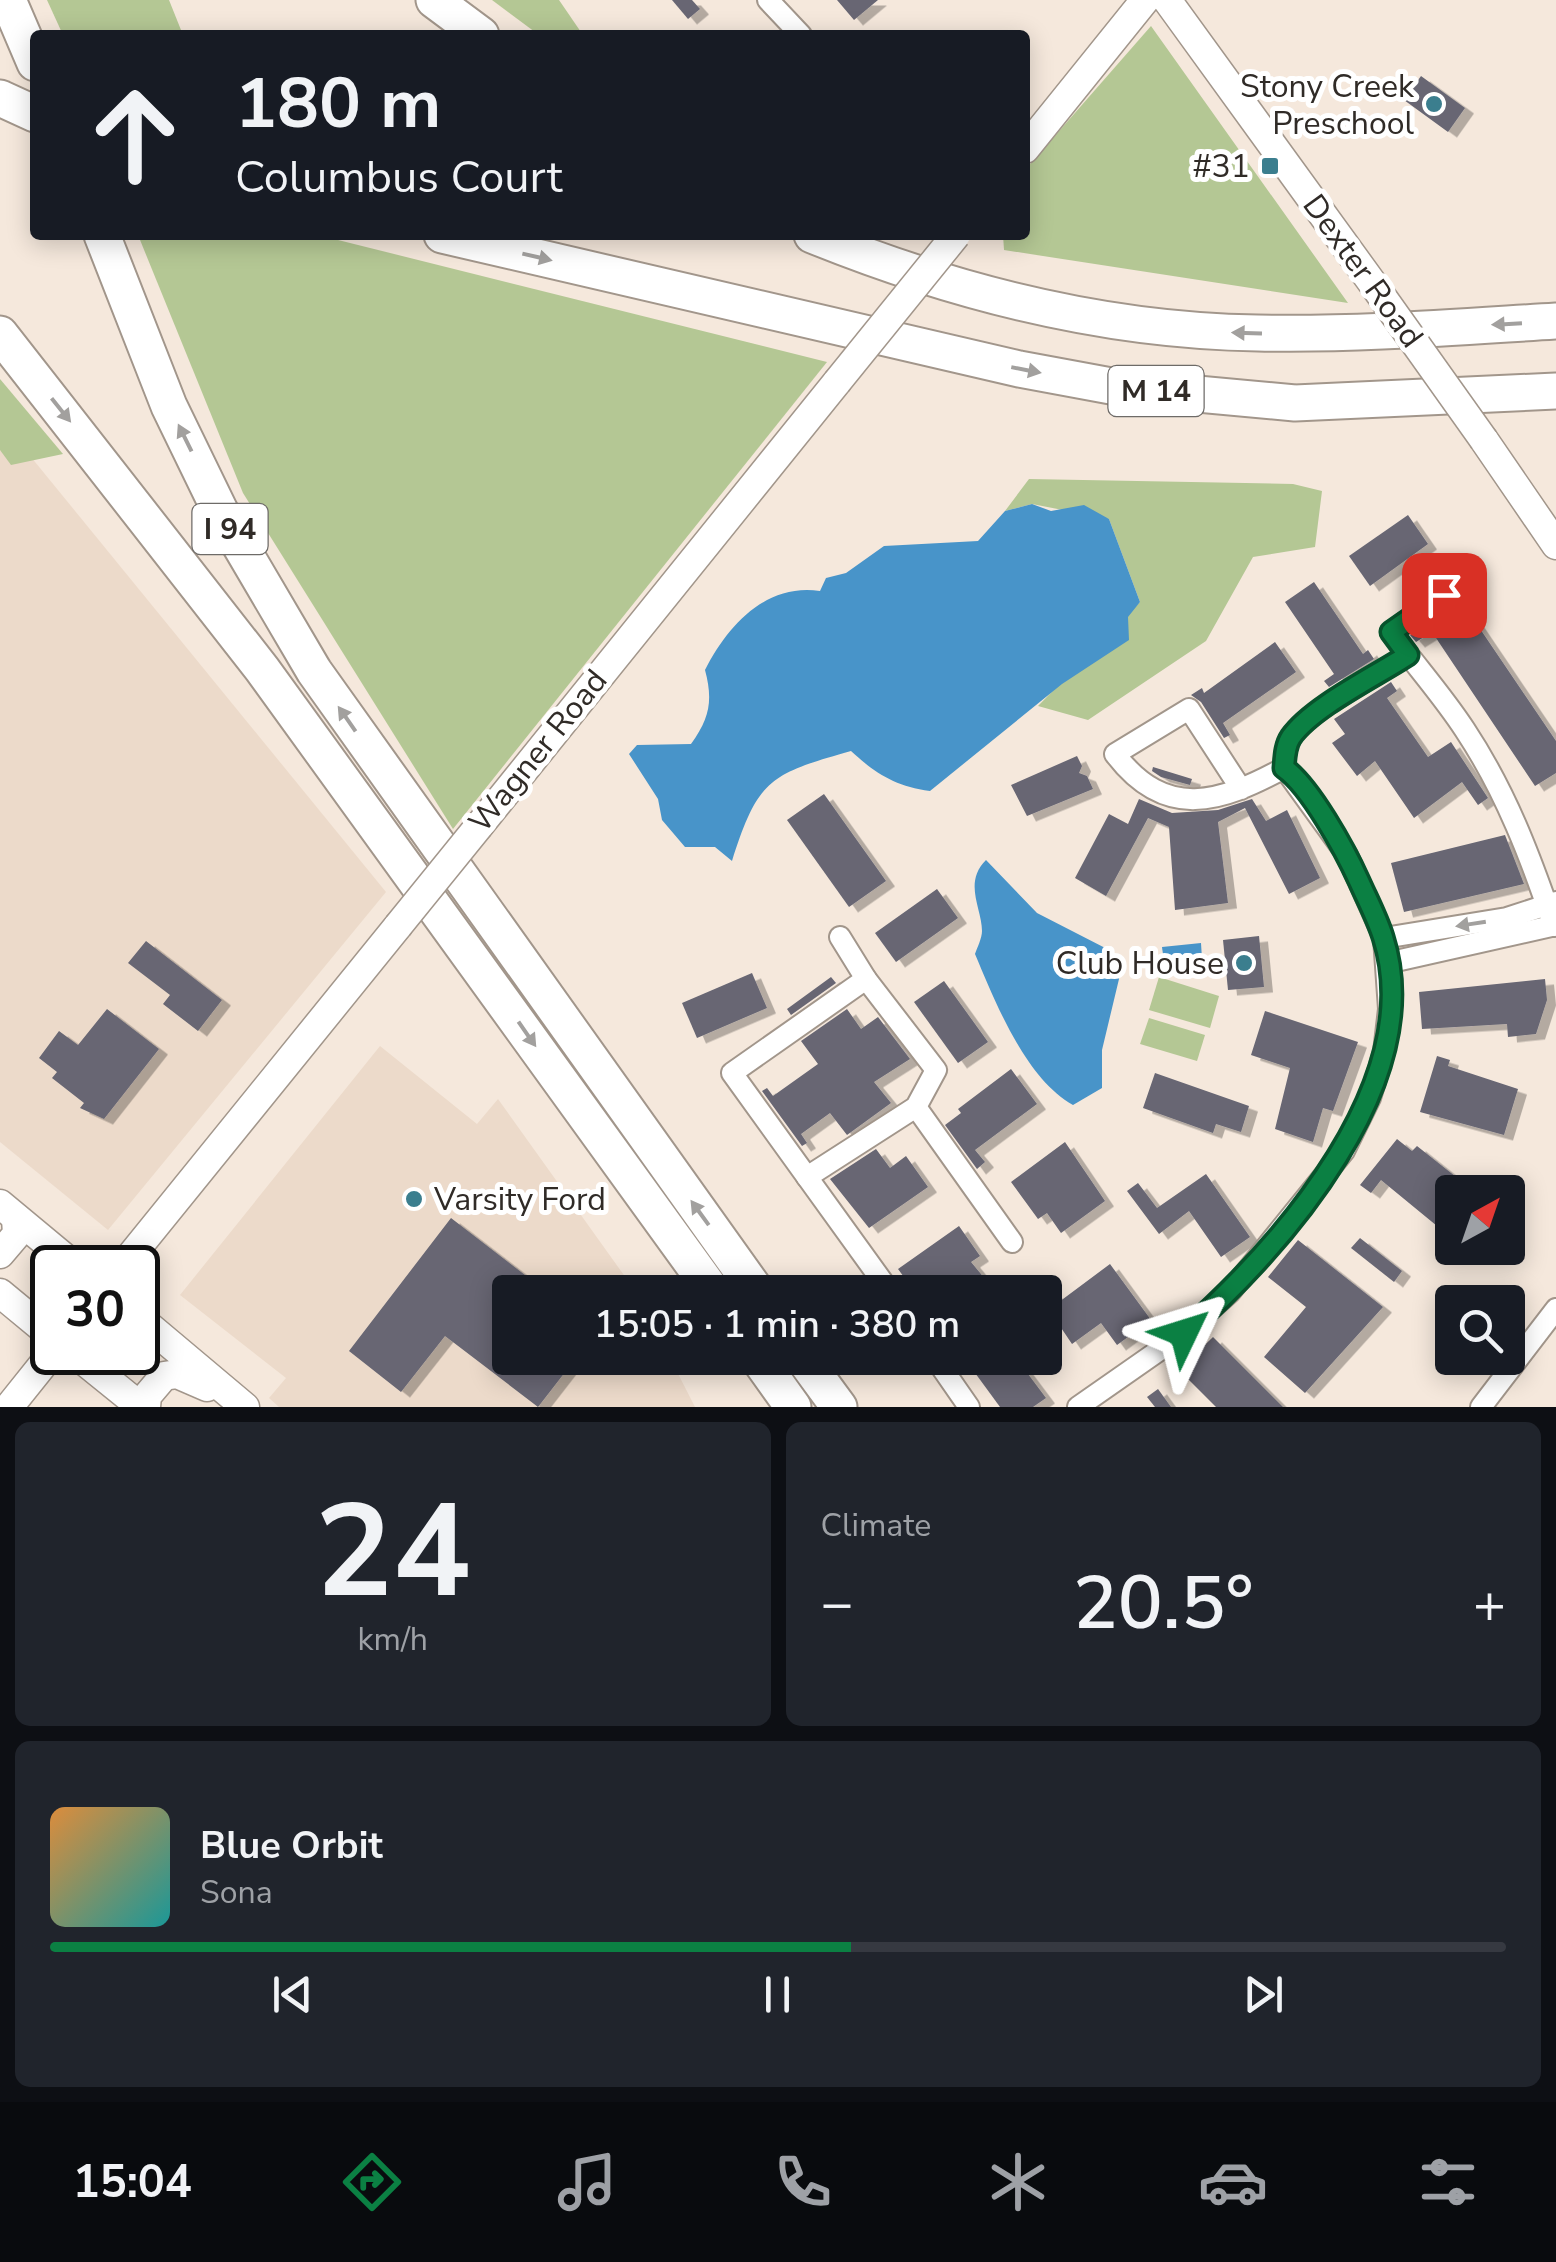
<!DOCTYPE html>
<meta charset="utf-8">
<style>
body{margin:0;font-family:"Nunito Sans",sans-serif;background:#20242c;color:#f1f3f6;height:100vh;display:flex;flex-direction:column;font-size:38px;white-space:nowrap}
*{box-sizing:border-box;margin:0}
p{font-size:32px;color:#9ea1a6}
.icon{flex:none;width:55px;height:55px;fill:none;stroke:currentColor;stroke-width:2;stroke-linecap:round;stroke-linejoin:round}
.map{position:relative;height:1407px;overflow:hidden}
.sheet{display:flex;flex-direction:column;gap:15px;padding:15px;background:#0d0f14;flex:1}
.sheet>*{flex:none}
.hud{position:absolute;left:30px;top:30px;width:1000px;height:210px;border-radius:10px;box-shadow:0 5px 25px #0003;background:#171b24;color:#f1f3f6;overflow:hidden}
.needle{width:65px;rotate:40deg}
.controls{position:absolute;left:1435px;top:1175px;display:grid;gap:20px}
.controls a{display:grid;place-items:center;width:90px;height:90px;border-radius:10px;background:#171b24;box-shadow:0 5px 25px #0003;font-size:50px}
.speed{position:absolute;left:30px;top:1245px;display:flex;gap:20px;font-size:50px;font-weight:700;text-align:center}
.speed>*{display:grid;place-content:center;width:130px;height:130px;border-radius:50%;background:#171b24;box-shadow:0 5px 25px #0003;line-height:1}
.speed .limit{border:5px solid #111;border-radius:15px;background:#fff;color:#111}
.pin{position:absolute;display:grid;place-items:center;width:85px;height:85px;color:#fff;margin:-42px;border-radius:20px;box-shadow:0 5px 15px #0006}
.me{position:absolute;width:110px;margin:-55px;rotate:49deg;stroke-linejoin:round;filter:drop-shadow(0 0 8px #0008)}
.turn{display:flex;align-items:center;gap:35px;height:210px;padding:0 40px;font-size:45px}
.turn .icon{width:130px;height:130px;stroke-width:2.5}
.turn b{display:block;font-size:70px;line-height:85px}
.big{font-size:75px;font-weight:600;line-height:1.1}
.sheet .tile{flex:1;display:flex;flex-direction:column;justify-content:center;gap:15px;min-width:0;padding:0 35px;border-radius:15px;background:#20242c}
.sheet .dial{align-items:center;gap:0}
.dial b{font-size:130px;line-height:1}
.song{display:flex;align-items:center;gap:30px}
.cover{width:120px;height:120px;border-radius:15px;background:linear-gradient(135deg,hsl(30 70% 55%),hsl(180 70% 35%))}
.played{height:10px;border-radius:5px;background:linear-gradient(90deg,#0b8043 55%,#363941 55%)}
.keys{display:flex;justify-content:space-around;direction:ltr}
.heat{display:flex;justify-content:space-between;align-items:center;font-size:55px;direction:ltr}
.sheet .tiles{flex:1;display:grid;gap:15px;grid-template-columns:1fr 1fr}
.tile:last-child{grid-column:span 2}
.trip{position:absolute;left:492px;top:1275px;width:570px;height:100px;border-radius:10px;background:#171b24;box-shadow:0 5px 25px #0003;font-weight:600;line-height:100px;text-align:center}
.menu{display:flex;height:160px;justify-content:space-around;align-items:center;background:#090b0e;color:#9ea1a6}
.menu .icon{width:70px;height:70px}
.menu .on{color:#0b8043}
.menu b{font-size:45px;color:#f1f3f6}
.map>svg:first-child{display:block}
.built{fill:#ecdaca}
.green{fill:#b4c794}
.water{fill:#4894c9}
.building{fill:#676673;filter:url(#shadow)}
.lines{fill:none;stroke-linecap:round;stroke-linejoin:round}
.minor-casing{stroke:#a2968b;stroke-width:24}
.secondary-casing{stroke:#a2968b;stroke-width:31}
.motorway-casing{stroke:#a2968b;stroke-width:39}
.minor{stroke:#fff;stroke-width:20}
.secondary{stroke:#fff;stroke-width:28}
.motorway{stroke:#fff;stroke-width:35}
.secondary-bridge-casing{stroke:#a2968b;stroke-width:31;stroke-linecap:butt}
.secondary-bridge{stroke:#fff;stroke-width:28}
.oneway{fill:#a2a09e}
.route-casing{stroke:#07532c;stroke-width:25}
.route{stroke:#0b8043;stroke-width:18}
.poi-dot{fill:#3b7e8e;stroke:#fff;stroke-width:4}
.labels{text-anchor:middle;dominant-baseline:central;stroke-width:10;stroke-linejoin:round;paint-order:stroke}
.shield{fill:#fff;stroke:#6e6b68;stroke-width:2.5}
.shield-label{font-size:30px;font-weight:bold;fill:#302b27}
.poi-label{font-size:32px;fill:#302b27;stroke:#fff;text-anchor:end}
.street-label{font-size:32px;fill:#302b27;stroke:#fff}
</style>
<div class="map">
<svg width="1556" height="1407" viewBox="0 0 1556 1407">
<defs>
<filter id="shadow"><feDropShadow dx="9" dy="5.5" stdDeviation="0" flood-color="#0004"/></filter>
</defs>
<rect width="100%" height="100%" fill="#f5e8dc"/>
<!-- built -->
<g class="built">
<path d="M0 419 386 892 108 1230 0 1142Z"/>
<path d="M380 1046 477 1124 498 1099 636 1292H510V1358H670L695 1407H279L269 1398 286 1378 180 1295Z"/>
</g>
<!-- green -->
<g class="green">
<path d="M47 0H169L183 35H63Z"/>
<path d="M492 0H559L583 35H539Z"/>
<path d="M1151 26 1348 303 1004 250 1003 235H1025V170Z"/>
<path d="M138 235H318L827 362 453 829 243 493Z"/>
<path d="M0 379 63 454 11 465 0 450Z"/>
<path d="M1029 479 1293 484 1322 491 1315 547 1253 557 1206 641 1088 720 1038 706 1140 602 1109 519 1032 504 1005 511Z"/>
<path d="M1159 977 1219 996 1210 1028 1149 1010Z"/>
<path d="M1149 1018 1205 1035 1197 1061 1140 1044Z"/>
</g>
<!-- water -->
<g class="water">
<path d="M1032 504 1051 511 1084 505 1109 519 1140 602 1128 617 1129 640 1062 684 930 791C895 786 876 774 851 751 770 774 758 779 732 861L715 847H685L662 820 658 799 629 754 637 745 691 744C710 718 713 700 705 670 728 625 766 583 820 591L826 578 846 573 884 546 978 541 1005 511Z"/>
<path d="M986 860 1037 913 1113 952 1119 979 1102 1050V1088L1073 1105C1026 1079 996 1004 975 954 977 948 982 938 982 931 982 908 963 883 986 860Z"/>
<path d="M1201 943 1202 959 1164 962 1162 947Z"/>
</g>
<!-- building -->
<g class="building">
<path d="M672 0H692L700 9 688 19Z"/>
<path d="M837 0H878L854 20Z"/>
<path d="M1421 76 1465 108 1448 132 1404 100Z"/>
<path d="M1408 515 1428 544 1370 586 1349 556Z"/>
<path d="M1314 582 1363 654 1368 650 1374 659 1329 687 1324 681 1334 674 1285 602Z"/>
<path d="M1449 608 1460 625 1472 617 1556 741V773L1535 786 1432 632 1416 642 1410 635Z"/>
<path d="M1275 642 1296 672 1223 723 1230 735 1224 738 1201 702 1191 695 1202 688 1204 693Z"/>
<path d="M1391 682 1397 691 1387 698 1428 757 1451 742 1488 798 1478 805 1462 782 1414 818 1375 761 1357 776 1332 743 1345 734 1334 719Z"/>
<path d="M1077 756 1082 766 1079 773 1087 776 1093 789 1027 816 1011 785Z"/>
<path d="M1153 767 1192 779 1190 785 1161 777 1152 771Z"/>
<path d="M824 794 886 881 849 907 787 820Z"/>
<path d="M1139 799 1172 813 1218 810 1252 799 1266 821 1287 810 1320 878 1289 894 1245 808 1218 822 1228 903 1175 910 1169 827 1148 818 1106 896 1075 878 1109 814 1128 824Z"/>
<path d="M1505 835 1524 884 1404 912 1391 863Z"/>
<path d="M937 889 958 918 896 962 875 933Z"/>
<path d="M1259 936 1264 987 1228 990 1223 940Z"/>
<path d="M146 941 222 1000 198 1031 163 1004 170 995 128 963Z"/>
<path d="M752 973 767 1008 697 1038 682 1003Z"/>
<path d="M831 977 836 983 791 1015 787 1009Z"/>
<path d="M1545 979 1547 1000 1536 1034 1508 1037 1507 1024 1422 1029 1419 992Z"/>
<path d="M944 981 988 1042 958 1063 914 1002Z"/>
<path d="M107 1009 159 1049 104 1119 80 1108 84 1103 52 1078 57 1072 39 1058 59 1031 78 1045Z"/>
<path d="M847 1009 861 1029 878 1017 910 1059 874 1082 891 1103 847 1135 830 1113 801 1134 807 1143 802 1146 762 1091 767 1088 773 1096 818 1064 801 1041Z"/>
<path d="M1265 1011 1358 1042 1333 1111 1323 1108 1313 1142 1275 1129 1290 1068 1251 1055Z"/>
<path d="M1437 1056 1450 1060 1448 1066 1518 1089 1504 1135 1420 1112Z"/>
<path d="M1011 1069 1037 1104 975 1150 985 1162 977 1169 945 1125 961 1113 958 1109Z"/>
<path d="M1155 1073 1249 1106 1241 1132 1216 1124 1213 1133 1143 1108Z"/>
<path d="M1397 1139 1412 1151 1417 1146 1475 1192H1452V1207L1437 1226 1381 1180 1371 1193 1360 1185Z"/>
<path d="M1065 1142 1105 1201 1061 1233 1047 1213 1038 1219 1011 1182Z"/>
<path d="M876 1149 890 1168 906 1156 928 1187 869 1228 830 1179Z"/>
<path d="M1206 1174 1250 1237 1221 1257 1189 1211 1159 1234 1127 1191 1138 1183 1157 1208Z"/>
<path d="M451 1218 547 1292H510V1358H576L538 1407 445 1336 401 1392 349 1351Z"/>
<path d="M959 1226 980 1256 971 1262 990 1285 980 1292H960L949 1279 930 1292H915L898 1269Z"/>
<path d="M1360 1238 1402 1271 1394 1282 1351 1248Z"/>
<path d="M1298 1240 1383 1307 1305 1393 1264 1357 1306 1307 1268 1277Z"/>
<path d="M1110 1264 1151 1320 1117 1345 1101 1323 1072 1344 1045 1304V1280L1059 1302Z"/>
<path d="M1213 1337 1283 1407H1216L1179 1370Z"/>
<path d="M982 1358H1016L1046 1398 1033 1407H1000L970 1366Z"/>
<path d="M1158 1389 1171 1407H1155L1147 1397Z"/>
</g>
<g class="lines">
<!-- minor casing -->
<g class="minor-casing">
<g id="minor">
<path d="M768 0 801 35"/>
<path d="M1443 595 1391 632C1415 665 1443 696 1465 730 1506 792 1530 856 1554 926"/>
<path d="M1241 789 1189 709 1115 754C1166 821 1220 803 1286 767"/>
<path d="M840 937 866 979 732 1073 890 1292"/>
<path d="M1384 938 1507 918 1556 902"/>
<path d="M1387 963 1556 925"/>
<path d="M916 1107 1012 1242"/>
<path d="M807 1177 916 1107 936 1070 866 979"/>
<path d="M935 1358 969 1407"/>
<path d="M1078 1407 1184 1333 1230 1292 1344 1151 1370 1098 1384 1052 1389 1009 1384 938 1347 855 1284 768C1285 758 1285 746 1291 737 1312 708 1376 676 1408 655"/>
<path d="M1481 1407 1556 1309"/>
</g>
</g>
<!-- secondary casing -->
<g class="secondary-casing">
<g id="secondary">
<path d="M1167 0 1373 284"/>
<path d="M1025 149 1145 0"/>
<path d="M1484 440 1556 545"/>
<path d="M479 826 837 382"/>
<path d="M0 1204 77 1268"/>
<path d="M0 1254 17 1234 16 1218"/>
<path d="M121 1268 398 926"/>
<path d="M0 1293 52 1336"/>
<path d="M138 1317 245 1407"/>
<path d="M73 1352 141 1407"/>
<path d="M9 1407 53 1352"/>
<path d="M146 1407 147 1396 164 1376 177 1374 207 1387"/>
</g>
</g>
<!-- motorway casing -->
<g class="motorway-casing">
<g id="motorway">
<path d="M8 0 35 63"/>
<path d="M434 0 481 35"/>
<path d="M0 98 35 114"/>
<path d="M102 235 169 406 220 511 314 671 757 1292"/>
<path d="M442 235 1019 369 1111 386 1295 403 1556 391"/>
<path d="M812 235C953 292 1105 331 1258 333 1357 335 1457 327 1556 321"/>
<path d="M0 334 262 669 713 1292"/>
<path d="M758 1358 793 1407"/>
<path d="M803 1358 839 1407"/>
</g>
</g>
<!-- minor -->
<use href="#minor" class="minor"/>
<!-- secondary -->
<use href="#secondary" class="secondary"/>
<!-- motorway -->
<use href="#motorway" class="motorway"/>
<!-- secondary-bridge casing -->
<g class="secondary-bridge-casing">
<g id="secondary-bridge">
<path d="M1373 284 1484 440"/>
<path d="M837 382 956 235"/>
<path d="M398 926 479 826"/>
</g>
</g>
<!-- secondary-bridge -->
<use href="#secondary-bridge" class="secondary-bridge"/>
</g>
<!-- one-way arrows -->
<defs><path id="oneway-solid" d="M-6-.8H1V-3.2L6.5 0L1 3.2V.8H-6Z" transform="scale(2.5)"/></defs>
<g class="oneway">
<use href="#oneway-solid" transform="translate(537 257) rotate(13)"/>
<use href="#oneway-solid" transform="translate(1507 324) rotate(177)"/>
<use href="#oneway-solid" transform="translate(1247 333) rotate(-178)"/>
<use href="#oneway-solid" transform="translate(1026 370) rotate(11)"/>
<use href="#oneway-solid" transform="translate(61 410) rotate(51)"/>
<use href="#oneway-solid" transform="translate(185 438) rotate(-116)"/>
<use href="#oneway-solid" transform="translate(347 719) rotate(-125)"/>
<use href="#oneway-solid" transform="translate(1471 924) rotate(171)"/>
<use href="#oneway-solid" transform="translate(527 1034) rotate(55)"/>
<use href="#oneway-solid" transform="translate(700 1213) rotate(-126)"/>
</g>
<g class="lines">
<!-- route casing -->
<g class="route-casing">
<path id="route" d="M1184 1333C1282 1246 1429 1081 1383 937 1377 918 1367 899 1359 881 1345 850 1310 786 1284 768 1285 757 1285 746 1291 737 1312 707 1376 676 1408 655L1391 632 1444 595"/>
</g>
<!-- route -->
<use href="#route" class="route"/>
</g>
<!-- markers -->
<g class="poi-dot">
<circle cx="1434" cy="104" r="10"/>
<rect x="1260" y="156" width="20" height="20" rx="5"/>
<circle cx="1244" cy="963" r="10"/>
<circle cx="414" cy="1199" r="10"/>
</g>
<g class="labels">
<!-- shield labels -->
<g class="shield">
<rect x="1108.5" y="366" width="95" height="50" rx="8"/>
<rect x="192.5" y="504" width="75" height="50" rx="8"/>
</g>
<g class="shield-label">
<text x="1156" y="391">M 14</text>
<text x="230" y="529">I 94</text>
</g>
<!-- poi labels -->
<g class="poi-label">
<text x="1414" y="86">Stony Creek<tspan x="1414" dy="37">Preschool</tspan></text>
<text x="1250" y="166">#31</text>
<text x="1224" y="963">Club House</text>
<text x="434" y="1199" text-anchor="start">Varsity Ford</text>
</g>
<!-- street labels -->
<g class="street-label">
<text transform="translate(1363 271) rotate(54)">Dexter Road</text>
<text transform="translate(538 751) rotate(-51)">Wagner Road</text>
</g>
</g>
</svg>
<div class="controls">
<a><svg class="needle" viewBox="-14 -14 28 28"><path d="M0-13l5 13h-10z" fill="#e53935"/><path d="M0 13l5-13h-10z" fill="#9ea1a6"/></svg></a>
<a><svg class="icon" aria-label="search" viewBox="0 0 24 24"><circle cx="10" cy="10" r="6"/><path d="M15 15l6 6"/></svg></a>
</div>
<div class="speed"><div class="limit">30</div></div>
<div class="pin" style="left:1444px;top:595px;background:#d93025"><svg class="icon" aria-label="arrive" viewBox="0 0 24 24"><path d="M6 21V4h12l-3 4 3 4H6"/></svg></div>
<svg class="me" style="left:1184px;top:1333px" viewBox="-20 -20 40 40"><path d="M0-17L14 15 0 8-14 15z" fill="#0b8043" stroke="#fff" stroke-width="4"/></svg>
<div class="trip">15:05 · 1 min · 380 m</div>
<div class="hud">
<div class="turn"><svg class="icon" aria-label="ahead" viewBox="0 0 24 24"><path d="M12 20V5M6 11l6-6 6 6"/></svg><div><b>180 m</b>Columbus Court</div></div>
</div>
</div>
<section class="sheet">
<div class="tiles">
<div class="tile dial"><b>24</b><p>km/h</p></div>
<div class="tile"><p>Climate</p>
<div class="heat"><a>−</a><b class="big">20.5°</b><a>+</a></div>
</div>
<div class="tile">
<div class="song"><i class="cover"></i><div><b>Blue Orbit</b><p>Sona</p></div></div>
<div class="played"></div>
<div class="keys"><svg class="icon" aria-label="previous" viewBox="0 0 24 24"><path d="M18 5L8 12l10 7zM5 5v14"/></svg><svg class="icon" aria-label="pause" viewBox="0 0 24 24"><path d="M8 5v14M16 5v14"/></svg><svg class="icon" aria-label="next" viewBox="0 0 24 24"><path d="M6 5l10 7-10 7zM19 5v14"/></svg></div>
</div>
</div>
</section>
<nav class="menu">
<b>15:04</b>
<svg class="icon on" aria-label="directions" viewBox="0 0 24 24"><path d="M12 3l9 9-9 9-9-9zM9 14v-3h6M13 9l2 2-2 2"/></svg>
<svg class="icon" aria-label="music" viewBox="0 0 24 24"><path d="M9 18V5l10-2v13"/><circle cx="6" cy="18" r="3"/><circle cx="16" cy="16" r="3"/></svg>
<svg class="icon" aria-label="phone" viewBox="0 0 24 24"><path d="M5 4h4l2 5-3 2q2 4 5 5l2-3 5 2v4C11 20 4 13 5 4z"/></svg>
<svg class="icon" aria-label="climate" viewBox="0 0 24 24"><path d="M12 3v18M4 7l16 10M4 17L20 7"/></svg>
<svg class="icon" aria-label="car" viewBox="0 0 24 24"><path d="M5 17H2v-5l4-1 3-4h7l3 4 3 1v5h-3M9 17h6M6 11h13"/><circle cx="7" cy="17" r="2"/><circle cx="17" cy="17" r="2"/></svg>
<svg class="icon" aria-label="filters" viewBox="0 0 24 24"><path d="M4 7h16M4 17h16"/><circle cx="9" cy="7" r="2"/><circle cx="15" cy="17" r="2"/></svg>
</nav>
